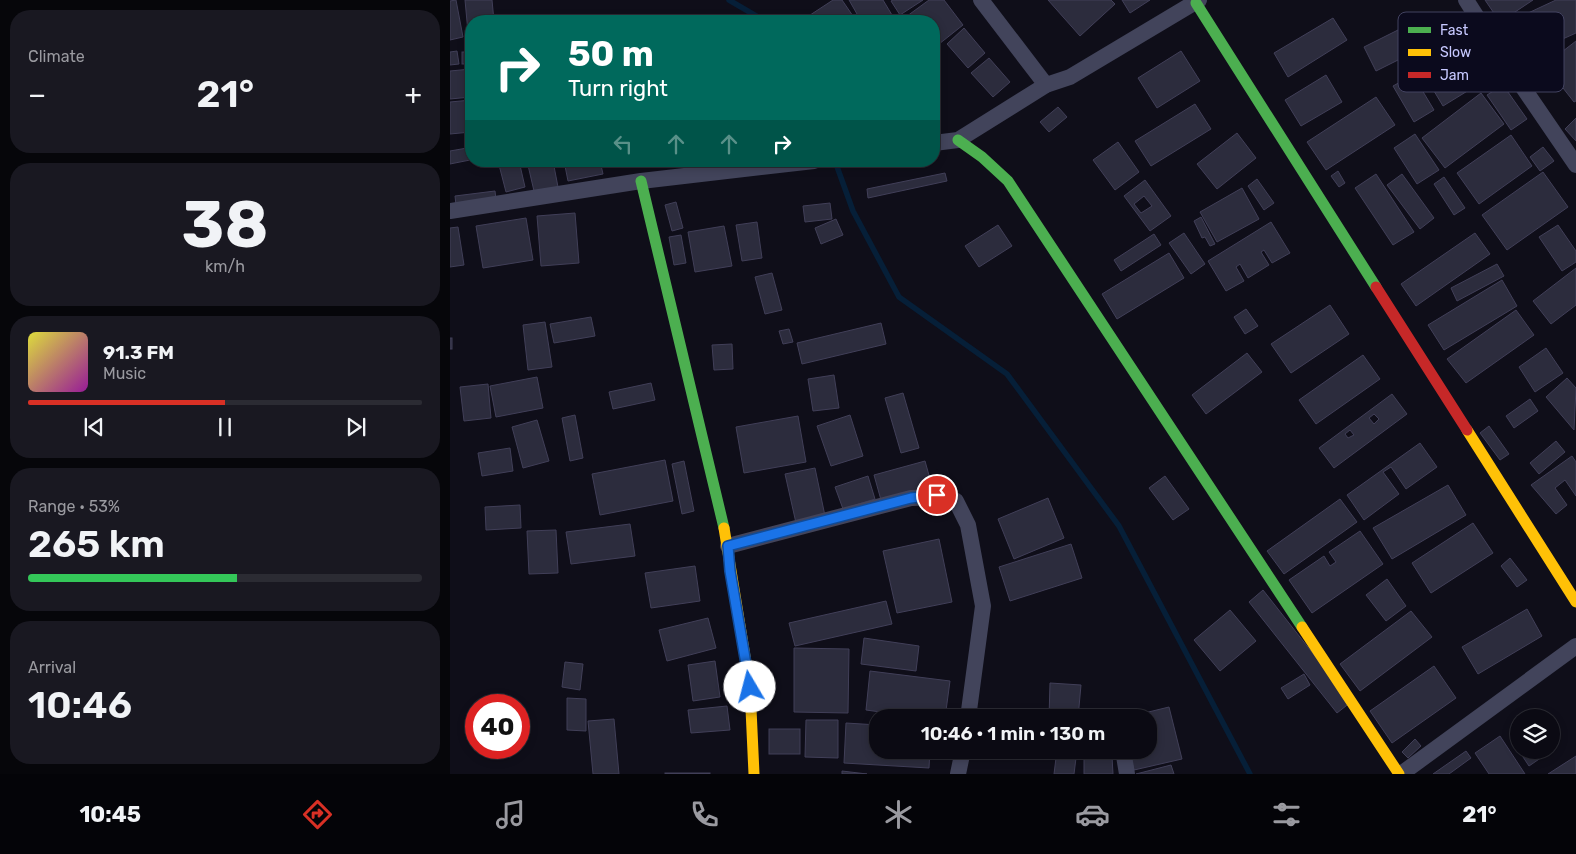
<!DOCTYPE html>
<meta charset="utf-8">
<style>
body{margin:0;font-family:Rubik,sans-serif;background:#191821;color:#f1f3f6;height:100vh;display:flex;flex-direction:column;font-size:19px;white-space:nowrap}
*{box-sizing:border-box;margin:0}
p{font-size:16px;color:#9a9aa0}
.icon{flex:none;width:28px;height:28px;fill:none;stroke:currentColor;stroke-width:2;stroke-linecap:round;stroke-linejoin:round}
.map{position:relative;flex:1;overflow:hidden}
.panel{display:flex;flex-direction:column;gap:10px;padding:10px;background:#06060a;width:450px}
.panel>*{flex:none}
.hud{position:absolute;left:15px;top:15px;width:475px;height:152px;border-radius:20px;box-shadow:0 2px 8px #0003,0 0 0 1px #2b2b33;background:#00695c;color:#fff;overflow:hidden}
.tools{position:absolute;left:1060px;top:709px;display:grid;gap:10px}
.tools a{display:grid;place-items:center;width:50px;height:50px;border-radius:50%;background:#0b0a13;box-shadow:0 2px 8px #0003,0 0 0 1px #2b2b33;font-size:25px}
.speed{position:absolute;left:15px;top:694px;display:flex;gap:10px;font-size:25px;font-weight:700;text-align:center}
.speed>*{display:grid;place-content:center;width:65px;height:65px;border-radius:50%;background:#0b0a13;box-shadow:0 2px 8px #0003,0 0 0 1px #2b2b33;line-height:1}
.speed .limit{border:8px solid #d22;background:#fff;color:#111}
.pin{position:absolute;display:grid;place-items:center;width:42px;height:42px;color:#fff;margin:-21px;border:2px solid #fff;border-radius:50%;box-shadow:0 1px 5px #0007}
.me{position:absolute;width:55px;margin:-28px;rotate:352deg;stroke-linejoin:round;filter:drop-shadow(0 0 4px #0008)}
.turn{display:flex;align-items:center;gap:18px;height:105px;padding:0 20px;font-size:22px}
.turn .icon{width:65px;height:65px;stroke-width:2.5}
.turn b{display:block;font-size:35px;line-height:42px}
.lanes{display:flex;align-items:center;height:48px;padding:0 20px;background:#0003;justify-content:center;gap:25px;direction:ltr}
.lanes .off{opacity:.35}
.big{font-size:38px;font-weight:600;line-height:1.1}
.panel .card{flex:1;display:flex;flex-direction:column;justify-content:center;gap:8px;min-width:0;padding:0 18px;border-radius:20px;background:#191821}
.panel .dial{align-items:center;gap:0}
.dial b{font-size:65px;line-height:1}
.song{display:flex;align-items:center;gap:15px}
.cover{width:60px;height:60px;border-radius:8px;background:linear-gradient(135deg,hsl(60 70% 55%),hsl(300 70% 35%))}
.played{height:5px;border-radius:2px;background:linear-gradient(90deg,#d93025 50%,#2b2b33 50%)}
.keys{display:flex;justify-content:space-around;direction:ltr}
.heat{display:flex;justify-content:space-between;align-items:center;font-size:28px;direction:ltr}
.charge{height:8px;border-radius:4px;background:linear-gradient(90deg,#34c759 53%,#2b2b33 0)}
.trip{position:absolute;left:419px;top:709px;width:288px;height:50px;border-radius:20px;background:#0b0a13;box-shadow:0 2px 8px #0003,0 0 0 1px #2b2b33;font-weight:600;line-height:50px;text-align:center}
.dock{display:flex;height:80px;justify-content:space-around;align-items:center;background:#040408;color:#9a9aa0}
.dock .icon{width:35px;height:35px}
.dock .active{color:#d93025}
.dock b{font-size:22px;color:#f1f3f6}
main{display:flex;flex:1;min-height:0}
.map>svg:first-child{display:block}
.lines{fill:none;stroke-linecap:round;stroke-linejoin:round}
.stream{stroke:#061f38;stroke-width:5.5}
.building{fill:#2c2c3d;stroke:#413f58;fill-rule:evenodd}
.street{stroke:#42445b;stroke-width:16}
.fast{stroke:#4caf50;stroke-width:11}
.slow{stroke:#ffc107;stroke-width:11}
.jam{stroke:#c62828;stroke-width:11}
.route-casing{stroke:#114b97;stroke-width:12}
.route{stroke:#1a73e8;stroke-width:9}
.key{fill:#0b0a1d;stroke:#434361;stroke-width:1}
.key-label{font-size:14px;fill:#c7c9ff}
</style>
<main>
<section class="panel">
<div class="card"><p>Climate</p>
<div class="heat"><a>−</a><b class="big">21°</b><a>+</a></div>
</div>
<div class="card dial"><b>38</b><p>km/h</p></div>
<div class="card">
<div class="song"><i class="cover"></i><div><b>91.3 FM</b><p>Music</p></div></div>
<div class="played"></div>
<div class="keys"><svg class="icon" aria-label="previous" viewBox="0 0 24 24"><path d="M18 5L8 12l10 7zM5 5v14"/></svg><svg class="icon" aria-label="pause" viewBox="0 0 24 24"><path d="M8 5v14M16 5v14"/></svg><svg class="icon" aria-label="next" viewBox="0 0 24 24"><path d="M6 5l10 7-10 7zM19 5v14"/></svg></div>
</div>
<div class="card"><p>Range · 53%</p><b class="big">265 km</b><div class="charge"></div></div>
<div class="card"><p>Arrival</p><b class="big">10:46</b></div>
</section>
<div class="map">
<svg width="1126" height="774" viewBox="0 0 1126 774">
<rect width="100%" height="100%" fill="#0f0e19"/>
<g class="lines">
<!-- stream -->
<g class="stream">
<path d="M279 0 315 21"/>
<path d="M385 161 403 211 449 297 557 374 669 526 800 774"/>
</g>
</g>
<!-- building -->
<g class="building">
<path d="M6 0 13 37 0 40V1Z"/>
<path d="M15 0H42L44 21H21V42L19 43Z"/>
<path d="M383 0H392L405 19 401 21H351Z"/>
<path d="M399 0H433L442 15 432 21H411Z"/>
<path d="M443 0H473L450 15 441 1Z"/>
<path d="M479 0H494L513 25 484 48V21H455L453 19Z"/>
<path d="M598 0H661L665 4 630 36Z"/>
<path d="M672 0H700L680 13Z"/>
<path d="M1035 0H1083L1050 22Z"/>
<path d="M1106 0H1126V33L1077 55 1061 21Z"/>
<path d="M883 18 897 40 838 77 824 53Z"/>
<path d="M514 28 535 53 518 68 497 44Z"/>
<path d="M952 28 964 52 926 71 914 47Z"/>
<path d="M1126 41V101L1124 102 1095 65Z"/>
<path d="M1016 44 1037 79 993 106 972 71Z"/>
<path d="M7 51 9 64 0 65V52Z"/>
<path d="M731 51 750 81 707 108 688 78Z"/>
<rect x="12" y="52" width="9" height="12"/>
<path d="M539 58 560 82 543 97 521 73Z"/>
<path d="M21 69V97L0 99V71Z"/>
<path d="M876 75 892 102 851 126 835 100Z"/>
<path d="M963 75 984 110 964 122 943 86Z"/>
<path d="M1053 85 1077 119 1061 130 1037 95Z"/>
<path d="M1031 93 1054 124 995 168 972 138Z"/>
<path d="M926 97 945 125 876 170 857 142Z"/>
<path d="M21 100V132L0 134V102Z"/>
<path d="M745 104 761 129 701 166 685 141Z"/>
<path d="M608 107 617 117 599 132 590 122Z"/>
<path d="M1126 118V141L1115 129Z"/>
<path d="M787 133 806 158 767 189 747 164Z"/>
<path d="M965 134 989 170 967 184 944 148Z"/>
<path d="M1061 135 1082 166 1029 204 1007 173Z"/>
<path d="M668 142 689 172 665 190 643 160Z"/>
<path d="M1093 147 1104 161 1090 171 1080 157Z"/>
<path d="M17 148 20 160 0 164V151Z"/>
<path d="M48 161H69L75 187 56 192Z"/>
<path d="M77 161H103L108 187 84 191Z"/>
<path d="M114 161H150L153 174 118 181Z"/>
<path d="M161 161H186L161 165Z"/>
<path d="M267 161H291L272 171Z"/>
<path d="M888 171 895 183 889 187 881 176Z"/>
<path d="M1093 172 1118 207 1057 250 1032 215Z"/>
<path d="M495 173 497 181 418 198 417 189Z"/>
<path d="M926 174 964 232 943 245 905 188Z"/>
<path d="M952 174 984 218 970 229 937 185Z"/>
<path d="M994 177 1015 208 1004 215 984 184Z"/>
<path d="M807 179 824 203 814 210 798 186Z"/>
<path d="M695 180 721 216 700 231 674 196ZM694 196 702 206 691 213 684 204Z"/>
<path d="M792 188 809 219 767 242 750 212Z"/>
<path d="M45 191 46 200 6 205 5 196Z"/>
<path d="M226 202 233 228 222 231 215 205Z"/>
<path d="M380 203 382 219 355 222 353 206Z"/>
<path d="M125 213 129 263 91 266 87 216Z"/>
<path d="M751 217 765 244 760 246 755 237 752 238 744 221Z"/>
<path d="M76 218 83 260 33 268 26 226Z"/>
<path d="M386 219 393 235 371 244 365 228Z"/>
<path d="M307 222 312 258 292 261 286 225Z"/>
<path d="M821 222 840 253 822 263 814 250 811 252 819 265 798 278 790 264 786 267 794 281 776 291 758 261Z"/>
<path d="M548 225 562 246 529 267 515 246Z"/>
<path d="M1108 225 1126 251V262L1112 271 1089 237Z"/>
<path d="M274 226 282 266 245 272 238 232Z"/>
<path d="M8 227 14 265 0 267V228Z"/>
<path d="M734 233 755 264 741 274 719 243Z"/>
<path d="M1025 233 1040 254 966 306 951 284Z"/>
<path d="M704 234 711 245 671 271 664 260Z"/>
<path d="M231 235 236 263 224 265 219 237Z"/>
<path d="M719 253 734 278 667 319 652 294Z"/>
<path d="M1047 264 1054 276 1007 301 1001 288Z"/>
<path d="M1126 268V305L1101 324 1083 301Z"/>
<path d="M322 273 332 310 315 314 305 277Z"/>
<path d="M1052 280 1067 306 994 350 978 325Z"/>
<path d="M880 305 899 334 841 373 821 344Z"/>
<path d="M796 309 808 326 795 334 784 317Z"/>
<path d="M1066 310 1084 335 1016 383 997 359Z"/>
<path d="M141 317 145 336 104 343 100 324Z"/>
<path d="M95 322 102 367 78 370 73 325Z"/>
<path d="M431 323 436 344 352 364 347 343Z"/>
<path d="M339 329 343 342 333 344 329 331Z"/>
<rect x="0" y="338" width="2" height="11"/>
<path d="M282 344 283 369 264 370 262 345Z"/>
<path d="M1096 348 1113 373 1085 392 1069 367Z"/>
<path d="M797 353 812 372 756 414 742 395Z"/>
<path d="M913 355 930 379 866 424 849 400Z"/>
<path d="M384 375 389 408 363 411 358 379Z"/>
<path d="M87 377 93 408 46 417 40 386Z"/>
<path d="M1117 378 1126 388 1124 430 1096 397Z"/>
<path d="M201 383 205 400 163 409 159 392Z"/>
<path d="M38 384 41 418 14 421 10 387Z"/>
<path d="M453 393 469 448 451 453 435 398Z"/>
<path d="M942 394 957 414 884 468 869 448ZM924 414 929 419 924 424 919 418ZM900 430 904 435 898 438 895 434Z"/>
<path d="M1080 399 1088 411 1064 428 1056 416Z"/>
<path d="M125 415 133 458 120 461 112 418Z"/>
<path d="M400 415 413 456 381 466 367 426Z"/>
<path d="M348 416 356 462 294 473 286 427Z"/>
<path d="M87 420 99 461 73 468 62 427Z"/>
<path d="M1039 426 1059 454 1050 460 1030 433Z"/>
<path d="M1106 441 1115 452 1089 474 1080 463Z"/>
<path d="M970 443 987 467 956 489 941 467 933 472 949 494 914 520 897 495Z"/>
<path d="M60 448 63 471 32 476 28 453Z"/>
<path d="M1122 456 1126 462V496L1115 480 1105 488 1117 505 1106 514 1081 485Z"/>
<path d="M215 460 223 501 150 515 142 474Z"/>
<path d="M234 461 244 511 232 514 222 464Z"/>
<path d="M475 461 482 486 431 500 424 475Z"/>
<path d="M365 468 375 516 346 523 335 474Z"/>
<path d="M418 476 425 499 393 509 385 487Z"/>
<path d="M715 476 739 509 723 520 699 488Z"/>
<path d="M998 485 1016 515 942 559 923 528Z"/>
<path d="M598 498 614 538 564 559 548 519Z"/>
<path d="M890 499 907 522 834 574 817 551Z"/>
<path d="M70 505 71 528 36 530 35 507Z"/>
<path d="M1023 523 1043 553 981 593 962 563Z"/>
<path d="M180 524 185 556 121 564 116 532Z"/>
<path d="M106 530 108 573 79 574 77 531Z"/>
<path d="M910 531 933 564 862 613 839 580 874 556 880 566 886 562 879 552Z"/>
<path d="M489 539 502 602 447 613 433 551Z"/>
<path d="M621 544 632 578 560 601 549 567Z"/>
<path d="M1060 558 1077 580 1067 587 1051 566Z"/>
<path d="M245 566 250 601 201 608 195 573Z"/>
<path d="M937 579 956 606 936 621 916 595Z"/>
<path d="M813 590 901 702 887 713 799 602Z"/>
<path d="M436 601 442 624 345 646 339 623Z"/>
<path d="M1077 609 1092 636 1028 674 1012 647Z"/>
<path d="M780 610 806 641 770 671 744 640Z"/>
<path d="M961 611 982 637 910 691 890 664Z"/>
<path d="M258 618 266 648 217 661 209 630Z"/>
<path d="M414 638 469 646 466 671 411 664Z"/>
<path d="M344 648 399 649 398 713 344 712Z"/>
<path d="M265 661 270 697 243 701 238 665Z"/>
<path d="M115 662 133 664 130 690 112 687Z"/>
<path d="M984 666 1006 698 942 743 920 711Z"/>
<path d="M420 671 500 681 495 718H474L416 710Z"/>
<path d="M854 674 860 685 838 699 831 688Z"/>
<path d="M600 683 631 685 628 718H599Z"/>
<path d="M117 698 136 699V731L117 730Z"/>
<path d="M277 706 280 730 241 733 238 710Z"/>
<path d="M719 707 732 759 684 770 679 750H698V718H674Z"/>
<path d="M164 719 169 774H143L138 721Z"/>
<path d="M356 720H388V758L355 757Z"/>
<path d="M396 723 428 725V750H480L479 768 394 763Z"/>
<rect x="319" y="729" width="31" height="25"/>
<path d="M1069 734V750L1101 751 1079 766 1061 739Z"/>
<path d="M1050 736 1075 774H1039L1025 753Z"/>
<path d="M965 739 971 746 958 758 952 752Z"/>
<path d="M556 750H590L589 759 556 755Z"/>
<path d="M607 750H627L624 774H604Z"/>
<path d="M1016 751 1021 758 999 774H983Z"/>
<path d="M634 756H662L663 774H634Z"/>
<path d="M1126 756V774H1098Z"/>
<path d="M721 765 724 774H686Z"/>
<path d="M392 771 417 774H392Z"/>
<rect x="215" y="773" width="45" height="1"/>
</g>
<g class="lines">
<!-- street -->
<g class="street">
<path d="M531 0 596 85"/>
<path d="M1016 0 1055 61 1126 165"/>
<path d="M484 143 508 140 596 85 620 77 749 0"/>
<path d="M0 211 191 181 364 161"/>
<path d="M278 546 461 498 498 497 506 501 518 525 533 606 518 718"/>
<path d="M673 750 677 774"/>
<path d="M508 774 513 750"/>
<path d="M951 774 1126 646"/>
</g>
<!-- fast -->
<g class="fast">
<path d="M746 3 926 287"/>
<path d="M508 140 532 157 558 181 852 627"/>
<path d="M191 181 274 528"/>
</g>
<!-- slow -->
<g class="slow">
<path d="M1017 430 1126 602"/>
<path d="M274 528 300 687 304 774"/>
<path d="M852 627 949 774"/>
</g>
<!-- jam -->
<path class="jam" d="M926 287 1017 430"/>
</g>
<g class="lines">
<!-- route casing -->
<g class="route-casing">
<path id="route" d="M300 687 280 571 278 546 461 498 487 495"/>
</g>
<!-- route -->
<use href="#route" class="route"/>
</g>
<!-- legend -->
<rect x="948" y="12" width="166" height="80" rx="8" class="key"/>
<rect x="958" y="27" width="23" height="6" fill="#4caf50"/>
<rect x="958" y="49" width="23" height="7" fill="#ffc107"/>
<rect x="958" y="72" width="23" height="6" fill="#c62828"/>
<g class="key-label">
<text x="990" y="35">Fast</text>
<text x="990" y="57">Slow</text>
<text x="990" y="80">Jam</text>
</g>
</svg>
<div class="tools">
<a><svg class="icon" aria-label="layers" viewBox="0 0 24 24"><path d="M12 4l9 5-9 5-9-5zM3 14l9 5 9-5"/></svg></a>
</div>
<div class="speed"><div class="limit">40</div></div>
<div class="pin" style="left:487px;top:495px;background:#d93025"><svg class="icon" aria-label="arrive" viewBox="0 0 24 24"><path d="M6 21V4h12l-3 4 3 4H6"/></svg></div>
<svg class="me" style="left:300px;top:687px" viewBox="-20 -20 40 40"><circle r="19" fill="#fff"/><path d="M0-13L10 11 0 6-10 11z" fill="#1a73e8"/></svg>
<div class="trip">10:46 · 1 min · 130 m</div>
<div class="hud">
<div class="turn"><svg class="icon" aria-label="right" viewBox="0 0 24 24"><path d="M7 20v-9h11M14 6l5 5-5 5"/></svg><div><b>50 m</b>Turn right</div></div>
<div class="lanes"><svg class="icon off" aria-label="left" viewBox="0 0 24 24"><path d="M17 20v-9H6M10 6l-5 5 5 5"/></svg><svg class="icon off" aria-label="ahead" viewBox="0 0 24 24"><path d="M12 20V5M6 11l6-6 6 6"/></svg><svg class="icon off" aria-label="ahead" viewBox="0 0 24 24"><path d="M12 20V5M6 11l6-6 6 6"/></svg><svg class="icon" aria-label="right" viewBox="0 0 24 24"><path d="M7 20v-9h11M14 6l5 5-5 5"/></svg></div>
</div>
</div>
</main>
<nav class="dock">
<b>10:45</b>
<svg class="icon active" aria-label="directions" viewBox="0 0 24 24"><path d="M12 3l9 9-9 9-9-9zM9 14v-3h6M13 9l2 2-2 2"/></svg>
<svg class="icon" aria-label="music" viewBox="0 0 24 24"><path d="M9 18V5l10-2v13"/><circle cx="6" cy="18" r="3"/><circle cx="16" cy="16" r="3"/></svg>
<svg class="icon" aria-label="phone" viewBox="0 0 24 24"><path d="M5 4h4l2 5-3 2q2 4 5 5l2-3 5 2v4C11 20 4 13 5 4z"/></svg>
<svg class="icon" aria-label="climate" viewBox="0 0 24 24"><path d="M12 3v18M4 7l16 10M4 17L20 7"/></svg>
<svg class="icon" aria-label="car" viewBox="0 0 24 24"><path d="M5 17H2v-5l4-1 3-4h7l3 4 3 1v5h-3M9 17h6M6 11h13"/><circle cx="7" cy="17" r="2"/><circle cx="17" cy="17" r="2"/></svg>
<svg class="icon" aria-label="filters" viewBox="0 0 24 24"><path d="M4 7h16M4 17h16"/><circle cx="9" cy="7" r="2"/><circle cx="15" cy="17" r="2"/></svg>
<b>21°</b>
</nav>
